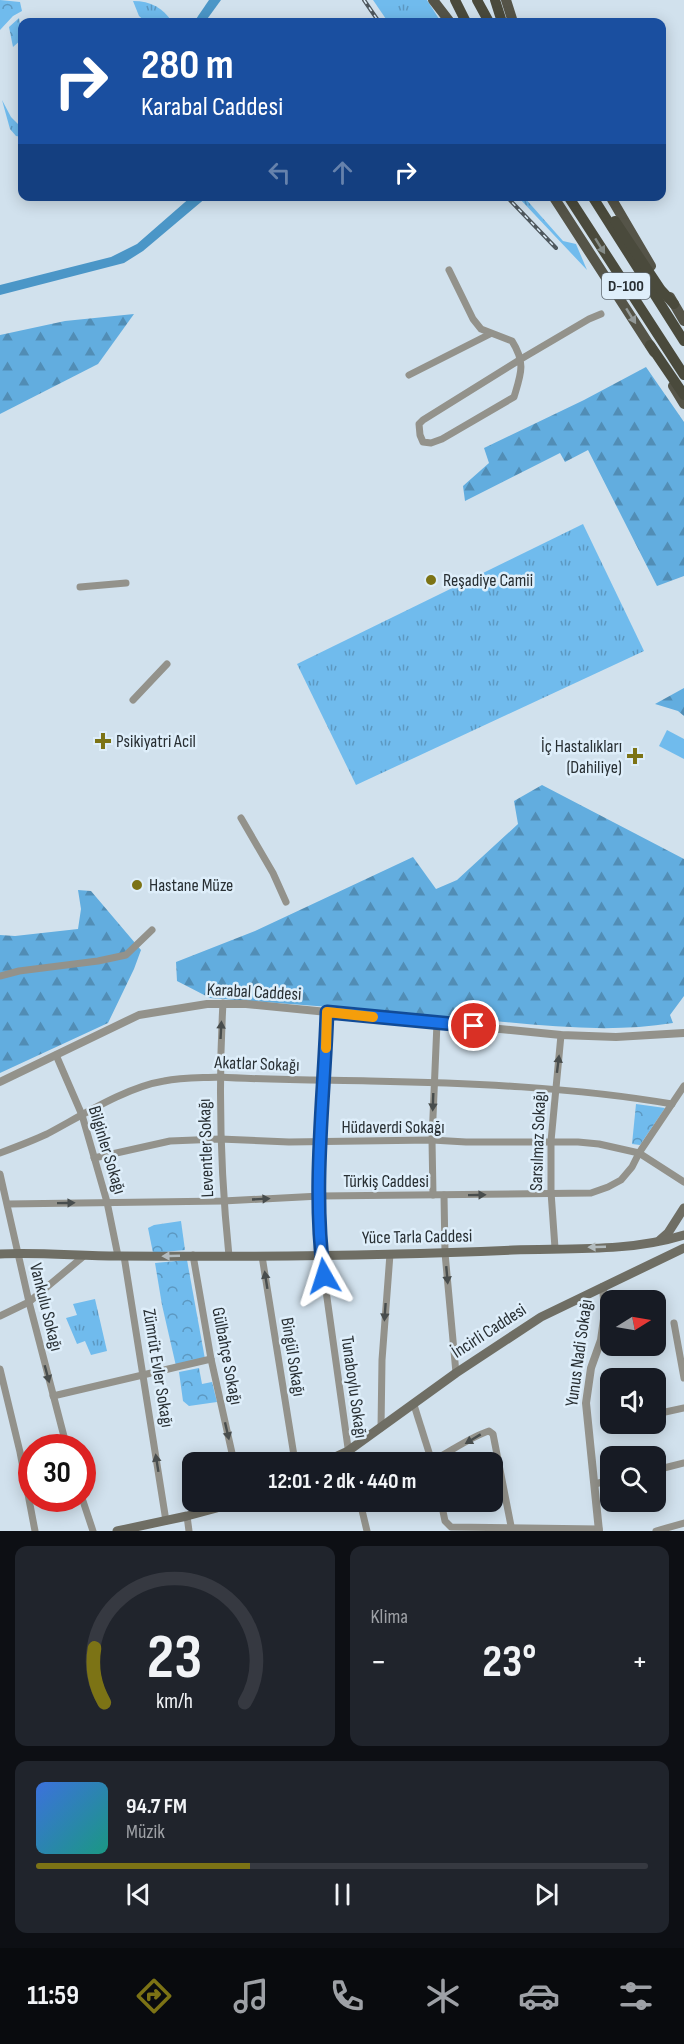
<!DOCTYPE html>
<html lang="tr">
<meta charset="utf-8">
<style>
body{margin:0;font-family:"Sofia Sans Condensed",sans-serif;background:#20242c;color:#f1f3f6;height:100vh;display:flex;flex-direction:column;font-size:22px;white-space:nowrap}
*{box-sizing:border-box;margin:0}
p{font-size:20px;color:#9ea1a6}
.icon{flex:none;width:33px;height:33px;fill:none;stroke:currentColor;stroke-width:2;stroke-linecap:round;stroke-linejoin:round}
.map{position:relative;height:1531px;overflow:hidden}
.drawer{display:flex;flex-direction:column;gap:15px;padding:15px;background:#0d0f14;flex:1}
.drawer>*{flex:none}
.top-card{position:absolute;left:18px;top:18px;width:648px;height:183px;border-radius:12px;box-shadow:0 3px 15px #0003;background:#1a4fa0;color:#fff;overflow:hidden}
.needle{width:39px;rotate:79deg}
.controls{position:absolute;left:600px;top:1290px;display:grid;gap:12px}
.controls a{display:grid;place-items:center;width:66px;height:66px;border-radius:12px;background:#171b24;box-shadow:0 3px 15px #0003;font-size:30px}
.speed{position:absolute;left:18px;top:1434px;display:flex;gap:12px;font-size:30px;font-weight:700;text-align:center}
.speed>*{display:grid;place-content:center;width:78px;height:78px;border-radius:50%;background:#171b24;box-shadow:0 3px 15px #0003;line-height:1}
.speed .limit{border:9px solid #d22;background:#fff;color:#111}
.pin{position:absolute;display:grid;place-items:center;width:51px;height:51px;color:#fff;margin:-26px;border:3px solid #fff;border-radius:50%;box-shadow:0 2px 6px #0007}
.me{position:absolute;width:66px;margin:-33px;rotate:354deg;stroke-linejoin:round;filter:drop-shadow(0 0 4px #0008)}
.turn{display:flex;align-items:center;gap:21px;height:126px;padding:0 24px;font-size:27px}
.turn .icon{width:78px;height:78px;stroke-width:2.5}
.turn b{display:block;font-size:42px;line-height:51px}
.lanes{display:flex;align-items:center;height:57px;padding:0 24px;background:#0003;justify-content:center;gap:30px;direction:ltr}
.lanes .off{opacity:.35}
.big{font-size:45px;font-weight:700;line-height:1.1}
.drawer .tile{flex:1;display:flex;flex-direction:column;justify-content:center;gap:9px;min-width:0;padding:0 21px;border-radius:12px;background:#20242c}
.drawer .dial{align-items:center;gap:0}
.dial svg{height:156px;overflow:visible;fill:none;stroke:#363941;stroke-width:7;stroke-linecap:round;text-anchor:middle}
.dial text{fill:#f1f3f6;stroke:none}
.song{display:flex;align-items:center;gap:18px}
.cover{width:72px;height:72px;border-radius:9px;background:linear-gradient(135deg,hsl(220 70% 55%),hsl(170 70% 35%))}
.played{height:6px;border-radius:3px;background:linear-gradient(90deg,#7c7315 35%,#363941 35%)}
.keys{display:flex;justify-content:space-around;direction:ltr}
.heat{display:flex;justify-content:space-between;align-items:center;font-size:33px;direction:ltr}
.drawer .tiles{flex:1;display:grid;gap:15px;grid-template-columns:1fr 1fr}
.tile:last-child{grid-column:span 2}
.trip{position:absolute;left:182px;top:1452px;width:321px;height:60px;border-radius:12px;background:#171b24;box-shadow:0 3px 15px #0003;font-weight:700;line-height:60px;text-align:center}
.tabs{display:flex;height:96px;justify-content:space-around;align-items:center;background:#090b0e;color:#9ea1a6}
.tabs .icon{width:42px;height:42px}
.tabs .current{color:#7c7315}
.tabs b{font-size:27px;color:#f1f3f6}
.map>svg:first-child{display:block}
.grass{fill:url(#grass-tufts)}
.forest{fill:url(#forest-firs)}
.park{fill:url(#park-crowns)}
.garden{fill:#70bbed}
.water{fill:#4b96c7}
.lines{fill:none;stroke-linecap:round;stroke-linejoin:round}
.minor{stroke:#93928b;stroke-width:7}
.tertiary{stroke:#93928b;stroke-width:8}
.secondary{stroke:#6f6e64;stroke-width:9}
.primary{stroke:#555448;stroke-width:10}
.trunk{stroke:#4a4a3c;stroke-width:10}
.rail-casing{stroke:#4f585e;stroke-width:4}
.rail{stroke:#deeefa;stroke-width:1.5;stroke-dasharray:4.5;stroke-linecap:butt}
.oneway{fill:#858c88}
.oneway2{fill:#939998}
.oneway3{fill:#484d4d}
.oneway4{fill:#b2bbbe}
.route-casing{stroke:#114b97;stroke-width:15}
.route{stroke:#1a73e8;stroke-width:10}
.slow{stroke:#f59e0b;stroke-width:10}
.poi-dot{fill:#7c7315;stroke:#deeefa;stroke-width:2}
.labels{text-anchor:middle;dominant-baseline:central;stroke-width:5;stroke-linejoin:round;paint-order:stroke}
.shield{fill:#deeefa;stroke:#5f686f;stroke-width:1.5}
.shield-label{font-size:16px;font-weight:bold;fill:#282f33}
.poi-label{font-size:18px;fill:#282f33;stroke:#deeefa;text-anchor:start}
.street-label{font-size:18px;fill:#282f33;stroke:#deeefa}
</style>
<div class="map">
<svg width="684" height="1531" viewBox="0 0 684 1531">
<defs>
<pattern id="grass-tufts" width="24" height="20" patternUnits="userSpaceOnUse" patternTransform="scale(1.5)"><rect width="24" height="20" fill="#70bbed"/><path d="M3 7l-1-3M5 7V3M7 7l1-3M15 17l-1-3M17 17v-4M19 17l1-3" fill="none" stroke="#5c98c1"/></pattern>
<pattern id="forest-firs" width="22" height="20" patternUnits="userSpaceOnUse" patternTransform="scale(1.5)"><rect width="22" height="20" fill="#62addf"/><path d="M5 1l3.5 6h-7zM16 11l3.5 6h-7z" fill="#518db5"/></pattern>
<pattern id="park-crowns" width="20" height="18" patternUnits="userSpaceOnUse" patternTransform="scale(1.5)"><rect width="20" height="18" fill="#70bbed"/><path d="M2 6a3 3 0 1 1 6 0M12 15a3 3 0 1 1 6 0" fill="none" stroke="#5c98c1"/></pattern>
</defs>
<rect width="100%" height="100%" fill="#d1e1ed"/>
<!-- grass -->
<g class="grass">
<path d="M373 0H427L441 22H388Z"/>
<path d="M133 1C151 1 163 8 172 22H146L139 16Z"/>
<path d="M2 100 11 117 22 128V137L16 136 10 129Z"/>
<path d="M518 197H524L563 241 576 244 587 270Z"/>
<path d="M583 524 644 651 356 785 297 664Z"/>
<path d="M95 1299 107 1351 91 1355 85 1341 77 1344 66 1318 77 1315 73 1304Z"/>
</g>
<!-- forest -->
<g class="forest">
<path d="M134 314 98 364 0 414V335L65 321Z"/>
<path d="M646 367 684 422V576L657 586 588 450 565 462 560 453 465 501 463 486 489 463 484 448 584 400Z"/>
<path d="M684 688V716L678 711 655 704Z"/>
<path d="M542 785 684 859V996L670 1015 673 1023C600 1035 524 1023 451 1017 371 1010 290 1004 210 998L177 981 176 962 255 931 413 857 436 889 457 880 518 824 514 801Z"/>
<path d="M78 890 91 891 141 950 134 969 108 1023 0 1073V935L15 936 78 929 81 909Z"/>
</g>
<!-- park -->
<g class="park">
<path d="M0 0 20 2 22 11 13 16 0 30Z"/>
<path d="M19 18 22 34H20L22 39 13 47 9 27Z"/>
<path d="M636 1104 665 1108 640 1145 632 1144Z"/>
<path d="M181 1221 185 1250 153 1253 148 1228 154 1225Z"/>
<path d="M187 1260 205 1359 176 1366 162 1305 155 1263Z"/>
<path d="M199 1368 202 1384 212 1382 217 1402 189 1406 183 1401 179 1372Z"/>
</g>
<!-- garden -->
<path class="garden" d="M667 730 684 739V759L659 746Z"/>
<!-- water -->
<g class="water">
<path d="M209 0H221L205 22H194Z"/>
<path d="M192 196 207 197 143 251 124 263 0 295V285L111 257 137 244Z"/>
</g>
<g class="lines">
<!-- minor -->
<g class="minor">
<path d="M449 270 473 319 481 329 512 341C526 363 521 374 514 397L442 439 431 443 423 442 420 435 419 424 423 420 521 359 589 319 601 314"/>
<path d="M409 375 490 334"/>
<path d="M80 587 126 583"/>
<path d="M133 700 167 664"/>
<path d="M241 818 273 873 286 902"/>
<path d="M0 976 19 971 98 961 126 955 152 930"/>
<path d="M223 1003C218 1091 220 1169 229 1256"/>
<path d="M327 1012 325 1081 319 1142 321 1255 350 1462"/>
<path d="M56 1055 82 1115 107 1202 118 1256"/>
<path d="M0 1153C16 1147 32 1141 47 1134 81 1116 126 1087 164 1081 182 1077 201 1078 219 1077 269 1080 320 1080 370 1081 470 1083 573 1087 672 1104"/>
<path d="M94 1158 170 1141 220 1139 289 1142 432 1140 466 1142H578L599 1144 639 1153 684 1182"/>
<path d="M0 1174 29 1302 67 1448"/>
<path d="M433 1195 432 1140 437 1023"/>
<path d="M444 1195 445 1253 456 1373"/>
<path d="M8 1204 223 1201 320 1196 591 1193 608 1187 621 1180 632 1167 639 1153 684 1086"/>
<path d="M555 1248 551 1192V1141L561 1035"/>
<path d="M193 1255 211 1359 234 1462"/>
<path d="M124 1256 166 1521"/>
<path d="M262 1256 295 1462"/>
<path d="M0 1316 29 1302 85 1255"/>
<path d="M674 1323 684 1378"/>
<path d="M0 1369 20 1452 35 1531"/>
<path d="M53 1396 211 1359"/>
<path d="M414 1405 432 1462"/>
<path d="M656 1414 684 1408"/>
<path d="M381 1428 382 1360 390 1254"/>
<path d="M432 1461C450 1452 470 1437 489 1431L493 1434 512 1531"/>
<path d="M656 1470 684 1463"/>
<path d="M595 1484 610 1480"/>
<path d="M82 1498 93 1531"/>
<path d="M360 1502 367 1531"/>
<path d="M441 1502 445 1521 451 1527 599 1529"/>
<path d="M187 1516 189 1531"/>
<path d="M656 1531 684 1523"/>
</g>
<!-- tertiary -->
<g class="tertiary">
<path d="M0 1082 139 1015 207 1004H246L561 1035 616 1037 684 1033"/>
<path d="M599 1531 586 1403 591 1368 601 1340 605 1312 603 1287"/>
</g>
<!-- secondary -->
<g class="secondary">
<path d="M660 1240 668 1233 684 1208"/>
<path d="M0 1254C39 1252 79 1256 118 1256 249 1257 381 1256 513 1250 569 1248 630 1252 684 1235"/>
<path d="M324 1462 348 1451 456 1373 541 1317 684 1248"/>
<path d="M117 1531 187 1516 239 1502"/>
</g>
<!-- primary -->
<g class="primary">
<path d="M433 0 450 22"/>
<path d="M506 0 513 22"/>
<path d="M553 196 654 352"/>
<path d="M610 196 651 266"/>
<path d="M670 297 684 321"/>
<path d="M673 386 684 404"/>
</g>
<!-- trunk -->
<g class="trunk">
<path d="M455 0 466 22"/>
<path d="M477 0 489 22"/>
<path d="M495 0 502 22"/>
<path d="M568 196 684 375"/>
<path d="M592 196 684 341"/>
<path d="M615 221 661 290 674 304"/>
<path d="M650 345 684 395"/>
</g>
<!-- rail casing -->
<g class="rail-casing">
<g id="rail">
<path d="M364 0 379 22"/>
<path d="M506 196 556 248"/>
</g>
</g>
<!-- rail -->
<use href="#rail" class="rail"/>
</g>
<!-- one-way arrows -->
<defs><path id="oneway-solid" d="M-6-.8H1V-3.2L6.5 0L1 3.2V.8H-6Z" transform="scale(1.5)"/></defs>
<use class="oneway" href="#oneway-solid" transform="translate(600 246) rotate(58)"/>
<use class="oneway2" href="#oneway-solid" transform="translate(631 316) rotate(58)"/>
<g class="oneway3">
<use href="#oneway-solid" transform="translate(221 1030) rotate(-87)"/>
<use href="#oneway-solid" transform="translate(558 1064) rotate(-83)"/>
<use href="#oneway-solid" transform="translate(433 1102) rotate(92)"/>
<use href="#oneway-solid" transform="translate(477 1195) rotate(-1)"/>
<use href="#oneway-solid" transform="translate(261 1199) rotate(-3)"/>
<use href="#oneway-solid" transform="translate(66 1203) rotate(-1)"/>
<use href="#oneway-solid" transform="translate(447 1275) rotate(85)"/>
<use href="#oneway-solid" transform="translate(266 1280) rotate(-99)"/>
<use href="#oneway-solid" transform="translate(385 1312) rotate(94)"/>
<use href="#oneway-solid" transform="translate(47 1374) rotate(75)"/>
<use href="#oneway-solid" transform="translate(227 1431) rotate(77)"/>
<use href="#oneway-solid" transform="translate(473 1439) rotate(149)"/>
<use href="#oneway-solid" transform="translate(157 1463) rotate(-99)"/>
</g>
<g class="oneway4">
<use href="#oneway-solid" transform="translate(597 1247) rotate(178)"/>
<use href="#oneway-solid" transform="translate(171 1256) rotate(178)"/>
</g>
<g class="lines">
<!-- route casing -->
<g class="route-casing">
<path id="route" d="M324 1276C312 1189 324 1100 327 1012L474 1026"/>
</g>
<!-- route -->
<use href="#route" class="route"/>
<!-- slow -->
<path class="slow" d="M326 1048 327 1012 373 1017"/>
</g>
<!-- markers -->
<g class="poi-dot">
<circle cx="431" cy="580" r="6"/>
<path d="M100 732h6v6h6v6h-6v6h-6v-6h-6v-6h6z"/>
<path d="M632 747h6v6h6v6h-6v6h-6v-6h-6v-6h6z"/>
<circle cx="137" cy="885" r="6"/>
</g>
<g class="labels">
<!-- shield labels -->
<rect class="shield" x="602" y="273" width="48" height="26" rx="4.5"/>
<g class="shield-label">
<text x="626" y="286">D-100</text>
</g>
<!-- poi labels -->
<g class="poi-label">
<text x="443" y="580">Reşadiye Camii</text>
<text x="116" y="741">Psikiyatri Acil</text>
<text x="622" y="746" text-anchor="end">İç Hastalıkları<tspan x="622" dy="21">(Dahiliye)</tspan></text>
<text x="149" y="885">Hastane Müze</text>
</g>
<!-- street labels -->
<g class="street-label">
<text transform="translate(254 992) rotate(3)">Karabal Caddesi</text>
<text transform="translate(257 1064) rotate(2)">Akatlar Sokağı</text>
<text x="393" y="1127">Hüdaverdi Sokağı</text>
<text transform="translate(538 1141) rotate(-88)">Sarsılmaz Sokağı</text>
<text transform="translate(206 1148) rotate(-92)">Leventler Sokağı</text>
<text transform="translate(107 1150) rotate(73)">Bilginler Sokağı</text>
<text x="386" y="1181">Türkiş Caddesi</text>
<text transform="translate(417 1237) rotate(-1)">Yüce Tarla Caddesi</text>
<text transform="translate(46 1307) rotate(76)">Vankulu Sokağı</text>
<text transform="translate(489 1331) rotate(-33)">İncirli Caddesi</text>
<text transform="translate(579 1353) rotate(-82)">Yunus Nadi Sokağı</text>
<text transform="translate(227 1356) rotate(79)">Gülbahçe Sokağı</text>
<text transform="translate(293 1357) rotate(81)">Bingül Sokağı</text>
<text transform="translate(158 1368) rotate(81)">Zümrüt Evler Sokağı</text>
<text transform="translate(354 1387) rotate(82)">Tunaboylu Sokağı</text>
</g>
</g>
</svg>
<div class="controls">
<a><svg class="needle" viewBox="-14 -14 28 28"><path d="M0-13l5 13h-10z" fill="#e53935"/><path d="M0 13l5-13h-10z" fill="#9ea1a6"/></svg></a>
<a><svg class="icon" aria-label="sound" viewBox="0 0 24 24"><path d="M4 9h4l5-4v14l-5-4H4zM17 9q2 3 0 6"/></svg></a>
<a><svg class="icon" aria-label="search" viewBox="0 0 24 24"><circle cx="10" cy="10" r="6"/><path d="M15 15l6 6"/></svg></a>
</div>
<div class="speed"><div class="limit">30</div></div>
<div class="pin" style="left:474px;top:1026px;background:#d93025"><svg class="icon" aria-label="arrive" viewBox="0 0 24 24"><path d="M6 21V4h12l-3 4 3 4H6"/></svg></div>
<svg class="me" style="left:324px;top:1276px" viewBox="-20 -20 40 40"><path d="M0-17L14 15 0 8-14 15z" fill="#1a73e8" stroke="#fff" stroke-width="4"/></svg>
<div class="trip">12:01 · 2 dk · 440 m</div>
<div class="top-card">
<div class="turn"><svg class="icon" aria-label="right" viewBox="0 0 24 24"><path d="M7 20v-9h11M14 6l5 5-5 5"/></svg><div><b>280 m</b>Karabal Caddesi</div></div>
<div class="lanes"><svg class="icon off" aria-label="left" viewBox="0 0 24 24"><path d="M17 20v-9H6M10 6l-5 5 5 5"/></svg><svg class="icon off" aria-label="ahead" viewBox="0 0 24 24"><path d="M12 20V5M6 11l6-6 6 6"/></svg><svg class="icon" aria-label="right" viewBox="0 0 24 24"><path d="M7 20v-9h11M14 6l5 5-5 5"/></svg></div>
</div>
</div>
<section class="drawer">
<div class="tiles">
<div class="tile dial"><svg viewBox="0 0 100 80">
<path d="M14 69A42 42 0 1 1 86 69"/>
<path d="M14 69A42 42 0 0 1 9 41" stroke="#7c7315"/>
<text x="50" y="56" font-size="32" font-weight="700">23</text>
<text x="50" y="72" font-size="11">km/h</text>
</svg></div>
<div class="tile"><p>Klima</p>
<div class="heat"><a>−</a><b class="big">23°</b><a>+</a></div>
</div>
<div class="tile">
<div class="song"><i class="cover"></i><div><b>94.7 FM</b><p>Müzik</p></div></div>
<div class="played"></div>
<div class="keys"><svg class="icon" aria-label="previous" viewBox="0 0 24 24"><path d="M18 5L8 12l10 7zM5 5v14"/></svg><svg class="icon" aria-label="pause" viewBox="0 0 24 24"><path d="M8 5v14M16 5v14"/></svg><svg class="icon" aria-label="next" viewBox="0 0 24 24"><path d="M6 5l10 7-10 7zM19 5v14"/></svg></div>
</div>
</div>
</section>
<nav class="tabs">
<b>11:59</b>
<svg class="icon current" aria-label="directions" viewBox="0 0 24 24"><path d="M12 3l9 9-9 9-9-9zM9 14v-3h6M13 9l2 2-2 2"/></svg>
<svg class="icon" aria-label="music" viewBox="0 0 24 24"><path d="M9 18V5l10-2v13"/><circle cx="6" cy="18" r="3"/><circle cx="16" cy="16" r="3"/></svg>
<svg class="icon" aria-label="phone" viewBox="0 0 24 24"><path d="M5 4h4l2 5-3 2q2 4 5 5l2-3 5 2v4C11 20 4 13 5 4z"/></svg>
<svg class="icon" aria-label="climate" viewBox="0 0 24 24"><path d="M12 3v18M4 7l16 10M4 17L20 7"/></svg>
<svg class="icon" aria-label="car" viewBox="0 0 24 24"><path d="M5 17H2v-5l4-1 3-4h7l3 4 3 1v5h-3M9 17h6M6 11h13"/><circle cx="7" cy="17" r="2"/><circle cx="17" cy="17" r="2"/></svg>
<svg class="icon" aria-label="filters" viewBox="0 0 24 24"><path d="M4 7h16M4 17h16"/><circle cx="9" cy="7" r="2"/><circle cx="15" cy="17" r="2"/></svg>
</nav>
